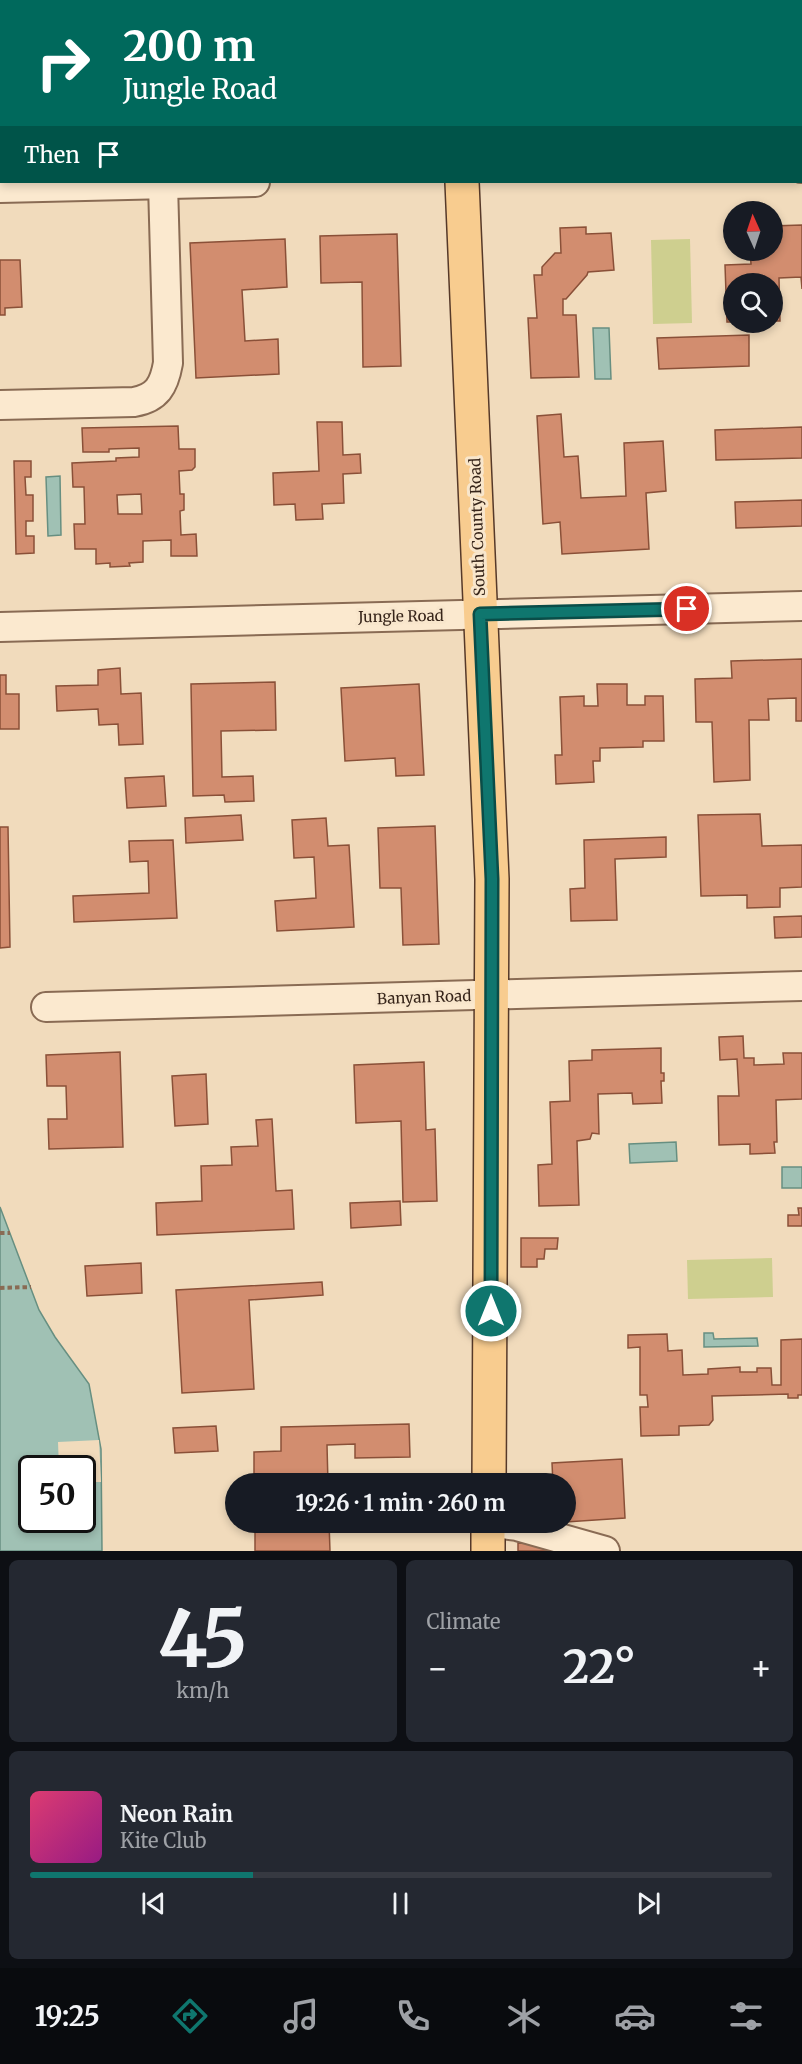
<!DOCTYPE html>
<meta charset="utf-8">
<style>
body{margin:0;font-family:Merriweather,serif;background:#242831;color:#f1f3f6;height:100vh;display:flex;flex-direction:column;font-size:22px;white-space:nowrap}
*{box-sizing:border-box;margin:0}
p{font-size:20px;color:#9ea1a6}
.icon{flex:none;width:33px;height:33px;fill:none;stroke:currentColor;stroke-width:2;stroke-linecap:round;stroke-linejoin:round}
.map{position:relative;height:1551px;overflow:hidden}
.sheet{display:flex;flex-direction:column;gap:9px;padding:9px;background:#0d0f14;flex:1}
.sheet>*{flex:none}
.guide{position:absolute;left:0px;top:0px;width:802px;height:183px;box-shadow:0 3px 9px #0003;background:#00695c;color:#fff;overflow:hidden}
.needle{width:39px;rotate:357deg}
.fabs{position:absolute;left:723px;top:201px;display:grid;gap:12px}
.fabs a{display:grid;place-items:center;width:60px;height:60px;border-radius:50%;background:#171b24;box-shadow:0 3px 9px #0003;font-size:30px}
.speed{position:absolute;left:18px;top:1455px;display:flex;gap:12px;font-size:30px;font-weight:700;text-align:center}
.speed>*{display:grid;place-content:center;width:78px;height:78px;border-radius:50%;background:#171b24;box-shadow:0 3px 9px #0003;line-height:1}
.speed .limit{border:3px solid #111;border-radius:9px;background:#fff;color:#111}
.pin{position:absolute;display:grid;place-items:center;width:51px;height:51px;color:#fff;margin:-26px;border:3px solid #fff;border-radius:50%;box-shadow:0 2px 6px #0007}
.me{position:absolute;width:66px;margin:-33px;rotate:0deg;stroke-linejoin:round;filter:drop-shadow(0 0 4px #0008)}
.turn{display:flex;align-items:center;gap:21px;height:126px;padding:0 24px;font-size:27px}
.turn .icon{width:78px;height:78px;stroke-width:2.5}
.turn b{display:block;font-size:42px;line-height:51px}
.then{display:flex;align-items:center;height:57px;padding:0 24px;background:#0003;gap:12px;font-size:22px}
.big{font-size:45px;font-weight:700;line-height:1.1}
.sheet .card{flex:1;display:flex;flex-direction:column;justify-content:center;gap:9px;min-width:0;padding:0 21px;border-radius:9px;background:#242831}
.sheet .dial{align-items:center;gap:0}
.dial b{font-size:78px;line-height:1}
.song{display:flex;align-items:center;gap:18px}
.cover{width:72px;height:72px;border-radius:9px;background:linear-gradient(135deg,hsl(340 70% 55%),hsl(310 70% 35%))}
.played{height:6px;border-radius:3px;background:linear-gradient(90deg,#0f766e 30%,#363941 30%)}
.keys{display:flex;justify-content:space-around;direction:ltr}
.heat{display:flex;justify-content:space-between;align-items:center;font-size:33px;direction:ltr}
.sheet .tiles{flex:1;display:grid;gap:9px;grid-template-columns:1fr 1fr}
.card:last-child{grid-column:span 2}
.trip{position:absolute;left:225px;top:1473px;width:351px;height:60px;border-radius:30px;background:#171b24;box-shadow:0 3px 9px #0003;font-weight:700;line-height:60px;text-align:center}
.menu{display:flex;height:96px;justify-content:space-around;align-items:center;background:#090b0e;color:#9ea1a6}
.menu .icon{width:42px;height:42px}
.menu .active{color:#0f766e}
.menu b{font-size:27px;color:#f1f3f6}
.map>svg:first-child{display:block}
.green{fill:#cecf8f}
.water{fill:#a0c1b4;stroke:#678f81;stroke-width:1.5;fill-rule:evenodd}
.pier{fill:#f1dbbc}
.building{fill:#d28d6f;stroke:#8a5038;stroke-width:1.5;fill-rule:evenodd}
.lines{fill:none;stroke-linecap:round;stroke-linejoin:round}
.minor-casing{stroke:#896b54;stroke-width:32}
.major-casing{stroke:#563929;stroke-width:36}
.path{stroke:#896b54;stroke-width:4;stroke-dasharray:4.5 3;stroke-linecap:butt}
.minor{stroke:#fbe9cf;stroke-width:28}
.major{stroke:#f8cc8f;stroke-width:33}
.route-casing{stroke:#0a4d48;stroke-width:15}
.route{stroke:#0f766e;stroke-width:10}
.labels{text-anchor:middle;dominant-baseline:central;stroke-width:6;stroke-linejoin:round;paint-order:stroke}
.street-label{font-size:15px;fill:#37251a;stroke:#f8e6cc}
</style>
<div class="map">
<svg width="802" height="1551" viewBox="0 0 802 1551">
<rect width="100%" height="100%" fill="#f1dbbc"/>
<!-- green -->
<g class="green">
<path d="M690 239 692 323 653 324 651 240Z"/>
<path d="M772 1258 773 1297 688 1299 687 1260Z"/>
</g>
<!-- water -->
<g class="water">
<path d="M609 328 611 379H595L593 328Z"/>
<path d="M60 476 61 535 48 536 46 477Z"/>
<path d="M676 1142 677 1161 630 1163 629 1144Z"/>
<rect x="782" y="1167" width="20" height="21"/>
<path d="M0 1207 39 1310 55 1337 89 1384 101 1449 102 1551H0ZM32 1468H82V1520H32Z"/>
<path d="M704 1333H713L714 1339 757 1338 758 1346 704 1347Z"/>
</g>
<!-- pier -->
<path class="pier" d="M99 1440 101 1482H83L82 1468H59L58 1442Z"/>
<!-- building -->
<g class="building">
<rect x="676" y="0" width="91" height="2"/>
<path d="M802 225V289L801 277 779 278 780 321H772V284H734V322H727L725 265 751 264 750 250H772V226Z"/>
<path d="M586 227V234L611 233 614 270 588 272 587 275 566 299H563V315H576L579 377 531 378 528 318H537L534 275H542V267L555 253H561L560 228Z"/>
<path d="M397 234 401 366 363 367 362 282 321 283 320 236Z"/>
<path d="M285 239 287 287 242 290 245 341 278 339 279 374 196 378 190 243Z"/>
<path d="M0 260H20L22 307 5 308V315H0Z"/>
<path d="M749 335V366L659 369 657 338Z"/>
<path d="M561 414 564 457 578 456 581 498 626 496 624 443 663 441 666 491 646 493 649 549 562 554 560 522 543 524 537 416Z"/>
<path d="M317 422H342L343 455 360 454 361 473 343 474 344 503 322 504 323 519 296 520 295 504 274 505 273 473 319 471Z"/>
<path d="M178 426 179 449H195V467L192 470 179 471 180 494H184V510L180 511 181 535 196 534 197 556H171V540L143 541V562L129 563 130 566 110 567V563L96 564V549H75L74 524H85L84 487H73L72 463 116 461V458L139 457V448L109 449V452H83L82 428ZM141 494 142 514H118L117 495Z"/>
<path d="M802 427V458L716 460 715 430Z"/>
<path d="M14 461H31V477H25L26 495H33V521H26V536H34V553L16 554Z"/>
<path d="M802 500V526L736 528 735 502Z"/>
<path d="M802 659V721H796V698L768 699 769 720H749L750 780 714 782 712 722H696L695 679 732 678 731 661Z"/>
<path d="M120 668 121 694 141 693 143 744 119 745 118 724 99 725 98 709 57 711 56 686 98 685V670Z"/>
<path d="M0 675H6V694H19V729H0Z"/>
<path d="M275 682 276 730 221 731 222 777 253 776 254 801 225 802 224 795 193 796 191 684Z"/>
<path d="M419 684 424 775 396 776 395 758 345 761 341 688Z"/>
<path d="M597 684H627V705H645V696H663L664 741H643V747L600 748V761H593L594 782 556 784 555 755H562L560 697 584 696V706H598Z"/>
<path d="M164 776 166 806 127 808 125 778Z"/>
<path d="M760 814 762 846 802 845V887L780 888V907L747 908V895L701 896 698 815Z"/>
<path d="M241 815 243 840 186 843 185 818Z"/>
<path d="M326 818 328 846 349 845 354 927 277 931 275 901 316 898 314 857 294 858 292 820Z"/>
<path d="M435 826 439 944 403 945 401 888H380L378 828Z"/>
<path d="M0 827H8L10 947 0 948Z"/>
<path d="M666 837V857L615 859 617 920 571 921 570 889 585 888 584 840Z"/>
<path d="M173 840 177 918 74 922 73 896 149 893 148 861 130 862 129 841Z"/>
<path d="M802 916V937L775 938 774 917Z"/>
<path d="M743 1036 744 1058H754V1065L784 1064 783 1053H802V1099L776 1100 777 1142H774L775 1153 750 1154V1144L719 1145 718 1096H739L737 1059 720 1060 719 1037Z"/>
<path d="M661 1048V1073H664V1081H661L662 1103 633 1104 632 1093 598 1094 599 1134 592 1133 590 1139 577 1141 579 1205 539 1206 538 1165 552 1164 550 1102 570 1101 569 1061 592 1060V1050Z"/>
<path d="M120 1052 123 1147 49 1149 48 1119H67L66 1086H47L46 1055Z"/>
<path d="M424 1062 426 1130 435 1129 437 1201 403 1202 401 1121 356 1123 354 1065Z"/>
<path d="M206 1074 208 1124 175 1126 172 1076Z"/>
<path d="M272 1119 276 1191 292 1190 294 1229 157 1235 156 1203 202 1201 201 1166 232 1165 231 1147 258 1146 256 1120Z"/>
<path d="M400 1201 401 1225 351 1228 350 1203Z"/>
<path d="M798 1208H802V1226H788V1215H799Z"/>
<path d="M521 1238H558L557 1249H545L544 1259H537V1267H521Z"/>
<path d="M141 1263 142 1293 87 1296 85 1266Z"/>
<path d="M322 1282 323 1295 249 1300 254 1389 182 1393 176 1290Z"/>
<path d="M667 1334 668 1351 682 1350 683 1375 708 1374V1369L740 1367V1372H757V1368H771L772 1385H781V1340L802 1339V1395H798V1398H788V1394L712 1396 713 1420 709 1425 679 1426V1435L641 1436 640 1407H648L647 1395H640V1347L628 1348V1335Z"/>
<path d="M409 1424 410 1457 355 1458V1444L327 1445 328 1484H254V1452L281 1451V1427Z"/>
<path d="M216 1426 218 1451 175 1453 173 1428Z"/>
<path d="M622 1459 625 1518 566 1522V1484H553L552 1463Z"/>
<path d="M255 1522H329L330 1551H255Z"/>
<path d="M518 1543 553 1544 552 1551H518Z"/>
</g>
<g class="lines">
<!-- minor casing -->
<g class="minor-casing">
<g id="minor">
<path d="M801 168H802"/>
<path d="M0 188 255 182"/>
<path d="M0 405 134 402C157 398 164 386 168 363L163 184"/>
<path d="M0 627 802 606"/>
<path d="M46 1007 802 986"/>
<path d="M488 1522 517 1526 605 1551"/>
</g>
</g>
<!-- major casing -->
<g class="major-casing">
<g id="major">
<path d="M454 0V2"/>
<path d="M462 182 492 879 489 1484"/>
<path d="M488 1551V1522"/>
</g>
</g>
<!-- path -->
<g class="path">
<path d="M0 1233H10"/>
<path d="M0 1288 31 1287"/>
</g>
<!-- minor -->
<use href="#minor" class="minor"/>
<!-- major -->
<use href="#major" class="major"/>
</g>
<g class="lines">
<!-- route casing -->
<g class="route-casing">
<path id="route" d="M491 1311 492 879 480 614 687 609"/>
</g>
<!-- route -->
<use href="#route" class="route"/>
</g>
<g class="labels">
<!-- street labels -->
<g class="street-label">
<text transform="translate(477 527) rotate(-92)">South County Road</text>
<text transform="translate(401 616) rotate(-1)">Jungle Road</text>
<text transform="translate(424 997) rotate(-2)">Banyan Road</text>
</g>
</g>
</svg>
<div class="fabs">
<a><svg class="needle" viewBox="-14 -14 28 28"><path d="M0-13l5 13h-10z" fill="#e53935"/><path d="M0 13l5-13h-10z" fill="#9ea1a6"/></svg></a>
<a><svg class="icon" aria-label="search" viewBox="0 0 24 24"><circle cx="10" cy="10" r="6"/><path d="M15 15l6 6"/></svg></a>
</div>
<div class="speed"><div class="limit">50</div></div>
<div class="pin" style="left:687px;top:609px;background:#d93025"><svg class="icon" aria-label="arrive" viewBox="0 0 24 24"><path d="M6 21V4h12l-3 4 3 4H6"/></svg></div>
<svg class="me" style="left:491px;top:1311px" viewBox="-20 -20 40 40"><circle r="17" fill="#0f766e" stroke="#fff" stroke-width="3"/><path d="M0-11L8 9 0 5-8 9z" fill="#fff"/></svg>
<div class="trip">19:26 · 1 min · 260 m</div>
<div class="guide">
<div class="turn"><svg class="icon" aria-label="right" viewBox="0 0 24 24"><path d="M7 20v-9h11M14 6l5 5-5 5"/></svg><div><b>200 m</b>Jungle Road</div></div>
<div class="then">Then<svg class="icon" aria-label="arrive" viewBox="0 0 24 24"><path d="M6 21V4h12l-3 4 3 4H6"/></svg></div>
</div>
</div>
<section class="sheet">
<div class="tiles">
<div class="card dial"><b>45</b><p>km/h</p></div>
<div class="card"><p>Climate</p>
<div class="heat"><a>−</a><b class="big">22°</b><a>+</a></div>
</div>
<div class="card">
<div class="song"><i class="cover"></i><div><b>Neon Rain</b><p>Kite Club</p></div></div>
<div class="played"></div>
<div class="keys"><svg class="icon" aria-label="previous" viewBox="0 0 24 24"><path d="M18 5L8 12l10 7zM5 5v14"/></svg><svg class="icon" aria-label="pause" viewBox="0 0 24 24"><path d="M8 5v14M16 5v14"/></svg><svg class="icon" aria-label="next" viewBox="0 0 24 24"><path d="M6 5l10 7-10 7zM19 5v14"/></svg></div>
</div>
</div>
</section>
<nav class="menu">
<b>19:25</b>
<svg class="icon active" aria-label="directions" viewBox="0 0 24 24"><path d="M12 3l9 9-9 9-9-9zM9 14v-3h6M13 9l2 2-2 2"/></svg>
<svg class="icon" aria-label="music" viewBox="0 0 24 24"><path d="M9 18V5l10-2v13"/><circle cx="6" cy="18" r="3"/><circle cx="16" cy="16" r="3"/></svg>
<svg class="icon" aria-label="phone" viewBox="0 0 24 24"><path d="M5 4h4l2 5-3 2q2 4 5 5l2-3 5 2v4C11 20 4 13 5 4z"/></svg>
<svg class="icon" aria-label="climate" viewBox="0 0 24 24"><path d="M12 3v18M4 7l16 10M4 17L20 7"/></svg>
<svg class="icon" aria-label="car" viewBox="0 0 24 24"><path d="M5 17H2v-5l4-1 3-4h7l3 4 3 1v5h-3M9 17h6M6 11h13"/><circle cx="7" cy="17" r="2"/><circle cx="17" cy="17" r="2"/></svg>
<svg class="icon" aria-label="filters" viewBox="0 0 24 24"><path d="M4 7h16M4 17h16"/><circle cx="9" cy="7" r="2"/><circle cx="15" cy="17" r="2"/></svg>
</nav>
